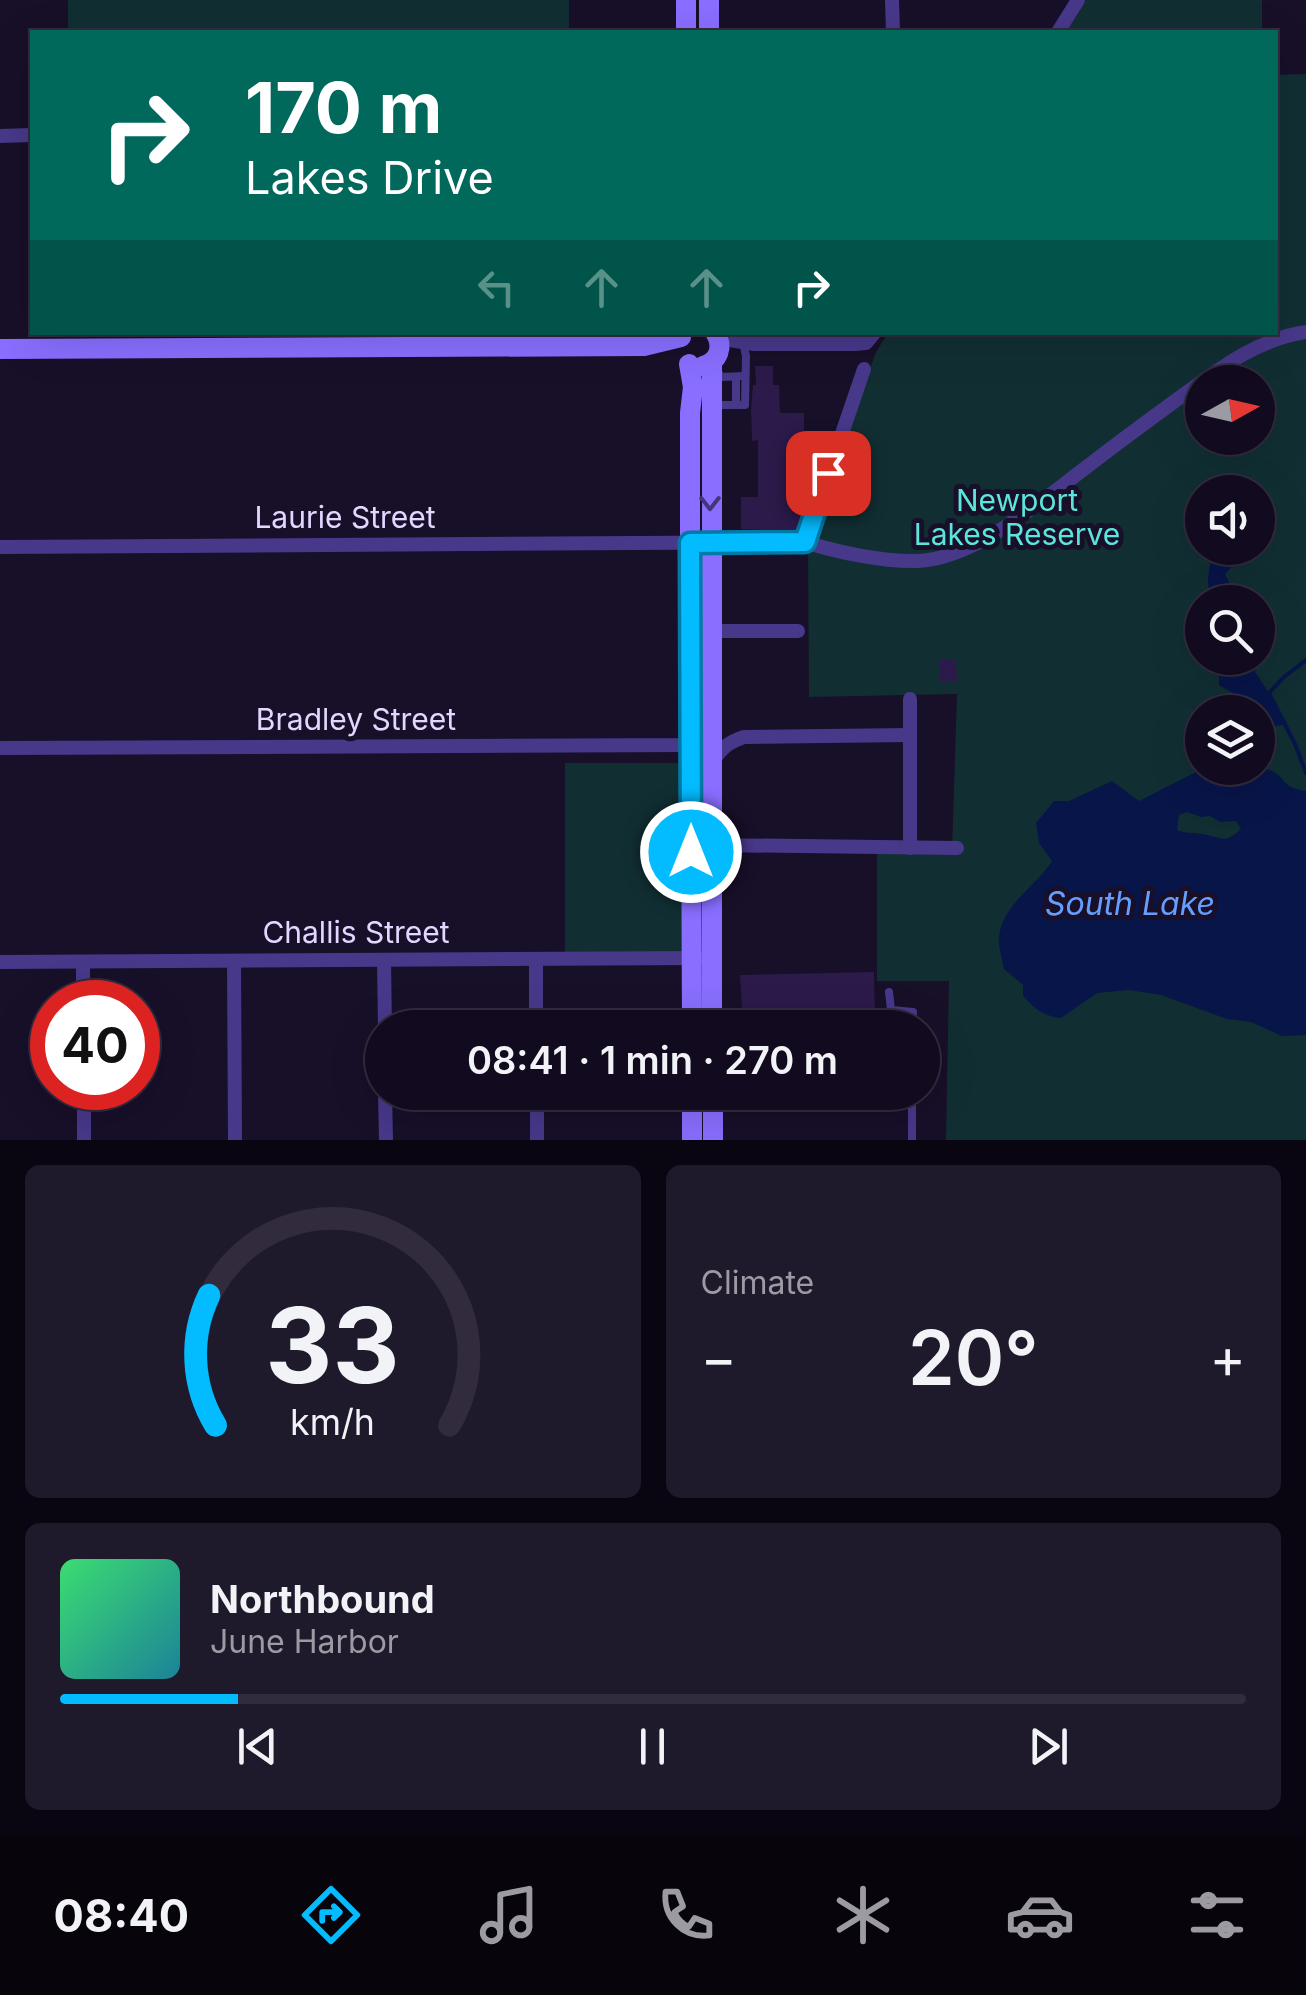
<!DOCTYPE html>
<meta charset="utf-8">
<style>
body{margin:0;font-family:Inter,sans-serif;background:#1f192c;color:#f1f3f6;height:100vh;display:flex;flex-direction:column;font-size:38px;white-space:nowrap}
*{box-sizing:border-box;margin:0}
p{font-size:32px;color:#9c9ba4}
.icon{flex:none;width:55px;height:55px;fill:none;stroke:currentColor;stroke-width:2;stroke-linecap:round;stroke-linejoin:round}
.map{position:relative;height:1140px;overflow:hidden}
.side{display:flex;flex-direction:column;gap:25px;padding:25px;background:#0a0611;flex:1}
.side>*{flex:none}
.hud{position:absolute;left:30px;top:30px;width:1248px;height:305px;border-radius:0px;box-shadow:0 10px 40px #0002,0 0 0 2px #312b3d;background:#00695c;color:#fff;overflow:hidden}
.needle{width:65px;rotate:82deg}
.tools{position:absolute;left:1185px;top:365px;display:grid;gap:20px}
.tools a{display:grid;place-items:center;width:90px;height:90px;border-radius:50%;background:#120b1f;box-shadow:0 10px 40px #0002,0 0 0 2px #312b3d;font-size:50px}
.speed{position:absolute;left:30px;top:980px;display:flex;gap:20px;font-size:50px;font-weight:700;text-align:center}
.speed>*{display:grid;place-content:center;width:130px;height:130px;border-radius:50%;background:#120b1f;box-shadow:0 10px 40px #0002,0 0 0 2px #312b3d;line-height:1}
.speed .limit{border:15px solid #d22;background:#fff;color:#111}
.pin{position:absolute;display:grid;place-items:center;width:85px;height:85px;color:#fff;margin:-42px;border-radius:20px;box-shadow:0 5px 15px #0006}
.me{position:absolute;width:110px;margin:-55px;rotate:0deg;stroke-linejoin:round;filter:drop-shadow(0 0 8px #0008)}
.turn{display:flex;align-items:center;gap:35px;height:210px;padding:0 50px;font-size:45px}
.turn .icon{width:130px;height:130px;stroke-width:2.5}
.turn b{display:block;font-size:70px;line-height:85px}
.lanes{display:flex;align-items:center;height:95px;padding:0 50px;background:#0003;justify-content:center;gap:50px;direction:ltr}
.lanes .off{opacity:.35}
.big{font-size:75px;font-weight:600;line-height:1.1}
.side .tile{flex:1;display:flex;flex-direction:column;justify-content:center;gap:15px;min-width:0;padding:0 35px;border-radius:15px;background:#1f192c}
.side .dial{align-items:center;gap:0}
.dial svg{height:260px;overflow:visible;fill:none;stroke:#312b3d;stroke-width:7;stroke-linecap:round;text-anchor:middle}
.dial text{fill:#f1f3f6;stroke:none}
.song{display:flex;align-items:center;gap:30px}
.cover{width:120px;height:120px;border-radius:15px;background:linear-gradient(135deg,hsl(140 70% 55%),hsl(190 70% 35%))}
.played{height:10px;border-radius:5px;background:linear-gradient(90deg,#03bcff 15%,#312b3d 15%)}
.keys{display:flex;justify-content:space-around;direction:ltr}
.heat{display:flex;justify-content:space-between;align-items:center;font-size:55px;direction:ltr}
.side .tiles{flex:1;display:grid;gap:25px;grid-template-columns:1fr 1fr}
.tile:last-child{grid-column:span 2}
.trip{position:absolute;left:365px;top:1010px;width:575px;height:100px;border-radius:50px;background:#120b1f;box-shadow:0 10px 40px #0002,0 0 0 2px #312b3d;font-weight:600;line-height:100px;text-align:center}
.tabs{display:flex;height:160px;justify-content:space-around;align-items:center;background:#07040c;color:#9c9ba4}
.tabs .icon{width:70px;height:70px}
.tabs .current{color:#03bcff}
.tabs b{font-size:45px;color:#f1f3f6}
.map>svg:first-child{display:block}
.green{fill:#112f33;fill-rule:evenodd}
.water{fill:#081549;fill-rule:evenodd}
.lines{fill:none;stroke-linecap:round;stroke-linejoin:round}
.stream{stroke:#081549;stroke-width:4}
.building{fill:#2c1a4b}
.lane{stroke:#48388a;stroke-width:8}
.street{stroke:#48388a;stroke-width:14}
.secondary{stroke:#896eff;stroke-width:20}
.oneway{stroke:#45357f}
.route-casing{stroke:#027aa6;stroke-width:25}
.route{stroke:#03bcff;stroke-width:18}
.labels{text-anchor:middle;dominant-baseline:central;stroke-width:10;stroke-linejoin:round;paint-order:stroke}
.park-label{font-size:30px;fill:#5ce5da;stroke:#180f29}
.street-label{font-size:30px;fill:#e2d7ff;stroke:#180f29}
.water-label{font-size:32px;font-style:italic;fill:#659eff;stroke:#180f29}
</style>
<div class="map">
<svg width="1306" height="1140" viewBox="0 0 1306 1140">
<rect width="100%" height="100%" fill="#180f29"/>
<!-- green -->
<g class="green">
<rect x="68" y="0" width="501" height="32"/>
<path d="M1086 0H1262V32H1066Z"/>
<path d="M1306 74V1140H946L949 981H877V853L952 852 957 694 809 697 808 541 876 352 888 333 1275 332V75ZM1202 382H1258V438H1202ZM1202 492H1258V548H1202ZM1202 602H1258V658H1202ZM1202 712H1258V768H1202Z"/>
<path d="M565 763H682L683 956 565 955Z"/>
</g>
<!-- water -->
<g class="water">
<path d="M1215 548H1250L1225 574 1235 595 1249 602H1216C1202 587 1210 566 1215 548Z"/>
<path d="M1258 607 1268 613 1255 672 1269 693 1283 725 1262 727 1256 702 1238 696 1219 685V669L1223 658H1258Z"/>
<path d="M1230 768C1242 768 1260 766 1272 771 1287 778 1280 787 1306 791V1035L1282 1036 1251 1022 1227 1019 1161 995 1129 990 1097 993 1061 1018C1043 1016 1035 1009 1023 996V985L1004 969C1002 959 998 946 999 936 1004 902 1036 887 1052 861L1039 843 1036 823 1054 801H1069L1112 781 1139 801 1198 771 1222 773ZM1187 812 1201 817 1210 816 1220 822 1236 821 1241 829C1224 845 1222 837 1202 834 1192 832 1186 834 1177 830L1179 815Z"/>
</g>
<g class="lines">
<!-- stream -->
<path class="stream" d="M1306 660 1284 677 1269 693 1295 744 1306 773"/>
</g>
<!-- building -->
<g class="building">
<path d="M755 366H773V385H779L780 413H804V440H810V494L798 529H741V497H758V440L752 441 751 409 753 385H756Z"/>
<path d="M956 659 957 681 940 682 939 660Z"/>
<path d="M874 972 875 1028H739L738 1009H742L740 975Z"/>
</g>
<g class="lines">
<!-- lane -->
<g class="lane">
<path d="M717 370 721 377 744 376"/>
<path d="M712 405H745L746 356 743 342"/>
<path d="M736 405V377"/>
<path d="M889 992 891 1010 913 1012V1028"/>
<path d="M912 1140V1092"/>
</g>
<!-- street -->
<g class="street">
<path d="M892 0 893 32"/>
<path d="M1058 32 1078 0"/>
<path d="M0 136 32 135"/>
<path d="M718 338 754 344H855L866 343 875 332"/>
<path d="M805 542C836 552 884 562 917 561 976 559 1042 500 1088 466 1120 441 1153 417 1186 393 1223 366 1259 339 1306 332"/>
<path d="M0 547 805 542 864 369"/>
<path d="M711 631H798"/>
<path d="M910 699V848"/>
<path d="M0 748 691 745 699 743"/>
<path d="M712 762C721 749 728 742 744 737L910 735"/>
<path d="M712 845 957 848"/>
<path d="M536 959V1028"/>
<path d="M384 960 385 1028"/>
<path d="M234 961 235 1140"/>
<path d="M0 962 699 958"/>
<path d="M83 962V1002"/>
<path d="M84 1088V1140"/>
<path d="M385 1092 386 1140"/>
<path d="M537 1092V1140"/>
</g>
<!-- secondary -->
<g class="secondary">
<path d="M686 0V32"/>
<path d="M709 32V0"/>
<path d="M0 349 644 346 681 337"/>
<path d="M712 362V1028"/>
<path d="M689 364 693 387 690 413V543L692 1028"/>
<path d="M703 366C719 361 724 347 715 332"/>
<path d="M692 1092V1140"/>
<path d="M713 1092V1140"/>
</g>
</g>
<!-- one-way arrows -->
<defs><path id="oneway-chevron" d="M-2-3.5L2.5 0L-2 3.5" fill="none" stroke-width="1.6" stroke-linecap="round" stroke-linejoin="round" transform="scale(2.5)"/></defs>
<use class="oneway" href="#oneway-chevron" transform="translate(710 503) rotate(90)"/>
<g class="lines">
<!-- route casing -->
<g class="route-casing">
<path id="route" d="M691 852 690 543 805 542 828 473"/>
</g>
<!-- route -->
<use href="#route" class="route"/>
</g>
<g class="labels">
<!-- park labels -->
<g class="park-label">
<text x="1017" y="500">Newport<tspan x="1017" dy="34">Lakes Reserve</tspan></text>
</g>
<!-- street labels -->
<g class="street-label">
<text x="345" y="517">Laurie Street</text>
<text x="356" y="719">Bradley Street</text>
<text x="356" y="932">Challis Street</text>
</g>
<!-- water labels -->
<g class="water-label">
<text x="1130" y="903">South Lake</text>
</g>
</g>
</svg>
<div class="tools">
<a><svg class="needle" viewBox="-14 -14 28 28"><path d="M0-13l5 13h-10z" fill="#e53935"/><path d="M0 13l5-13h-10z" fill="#9c9ba4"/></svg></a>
<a><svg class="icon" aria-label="sound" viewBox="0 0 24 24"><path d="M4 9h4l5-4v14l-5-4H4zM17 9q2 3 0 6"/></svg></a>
<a><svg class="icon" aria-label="search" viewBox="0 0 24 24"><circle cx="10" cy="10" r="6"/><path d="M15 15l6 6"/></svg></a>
<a><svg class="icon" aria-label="layers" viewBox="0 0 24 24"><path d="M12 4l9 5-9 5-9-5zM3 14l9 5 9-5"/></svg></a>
</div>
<div class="speed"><div class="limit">40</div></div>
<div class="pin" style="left:828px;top:473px;background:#d93025"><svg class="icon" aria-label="arrive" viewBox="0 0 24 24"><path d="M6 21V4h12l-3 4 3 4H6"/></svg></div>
<svg class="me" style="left:691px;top:852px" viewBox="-20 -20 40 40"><circle r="17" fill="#03bcff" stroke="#fff" stroke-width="3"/><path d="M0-11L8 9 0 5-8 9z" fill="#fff"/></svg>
<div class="trip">08:41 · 1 min · 270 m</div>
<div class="hud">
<div class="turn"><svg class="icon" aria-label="right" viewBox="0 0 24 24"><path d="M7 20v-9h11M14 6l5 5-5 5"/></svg><div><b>170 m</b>Lakes Drive</div></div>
<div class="lanes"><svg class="icon off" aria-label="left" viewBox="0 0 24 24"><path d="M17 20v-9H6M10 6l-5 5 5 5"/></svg><svg class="icon off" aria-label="ahead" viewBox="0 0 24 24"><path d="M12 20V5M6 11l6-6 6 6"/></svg><svg class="icon off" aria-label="ahead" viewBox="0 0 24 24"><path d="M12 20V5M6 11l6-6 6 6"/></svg><svg class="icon" aria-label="right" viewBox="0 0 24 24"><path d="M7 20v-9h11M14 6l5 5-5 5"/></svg></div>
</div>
</div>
<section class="side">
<div class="tiles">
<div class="tile dial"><svg viewBox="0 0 100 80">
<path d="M14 69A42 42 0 1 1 86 69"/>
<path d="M14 69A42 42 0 0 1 12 29" stroke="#03bcff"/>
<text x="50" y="56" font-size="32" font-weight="700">33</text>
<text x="50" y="72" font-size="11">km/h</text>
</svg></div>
<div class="tile"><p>Climate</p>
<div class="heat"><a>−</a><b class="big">20°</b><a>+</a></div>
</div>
<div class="tile">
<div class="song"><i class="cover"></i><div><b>Northbound</b><p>June Harbor</p></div></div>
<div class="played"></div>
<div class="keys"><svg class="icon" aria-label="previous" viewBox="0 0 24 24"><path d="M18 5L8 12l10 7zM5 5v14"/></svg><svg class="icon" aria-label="pause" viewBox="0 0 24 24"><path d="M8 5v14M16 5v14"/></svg><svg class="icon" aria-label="next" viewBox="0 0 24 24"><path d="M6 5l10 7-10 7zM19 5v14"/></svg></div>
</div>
</div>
</section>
<nav class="tabs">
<b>08:40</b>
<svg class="icon current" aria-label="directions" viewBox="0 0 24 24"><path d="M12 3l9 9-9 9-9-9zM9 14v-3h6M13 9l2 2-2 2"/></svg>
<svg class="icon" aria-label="music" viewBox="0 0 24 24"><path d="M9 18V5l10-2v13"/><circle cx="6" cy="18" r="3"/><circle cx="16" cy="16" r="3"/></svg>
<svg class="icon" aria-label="phone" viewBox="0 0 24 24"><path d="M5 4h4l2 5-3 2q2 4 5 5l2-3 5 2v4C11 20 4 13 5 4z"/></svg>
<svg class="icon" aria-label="climate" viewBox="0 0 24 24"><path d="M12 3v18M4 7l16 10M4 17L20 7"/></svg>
<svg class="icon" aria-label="car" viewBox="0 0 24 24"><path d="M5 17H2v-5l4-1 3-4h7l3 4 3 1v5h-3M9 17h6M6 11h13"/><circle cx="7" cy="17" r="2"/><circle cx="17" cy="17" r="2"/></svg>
<svg class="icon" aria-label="filters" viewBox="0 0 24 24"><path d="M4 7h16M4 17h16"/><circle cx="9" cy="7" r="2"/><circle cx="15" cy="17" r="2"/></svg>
</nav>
